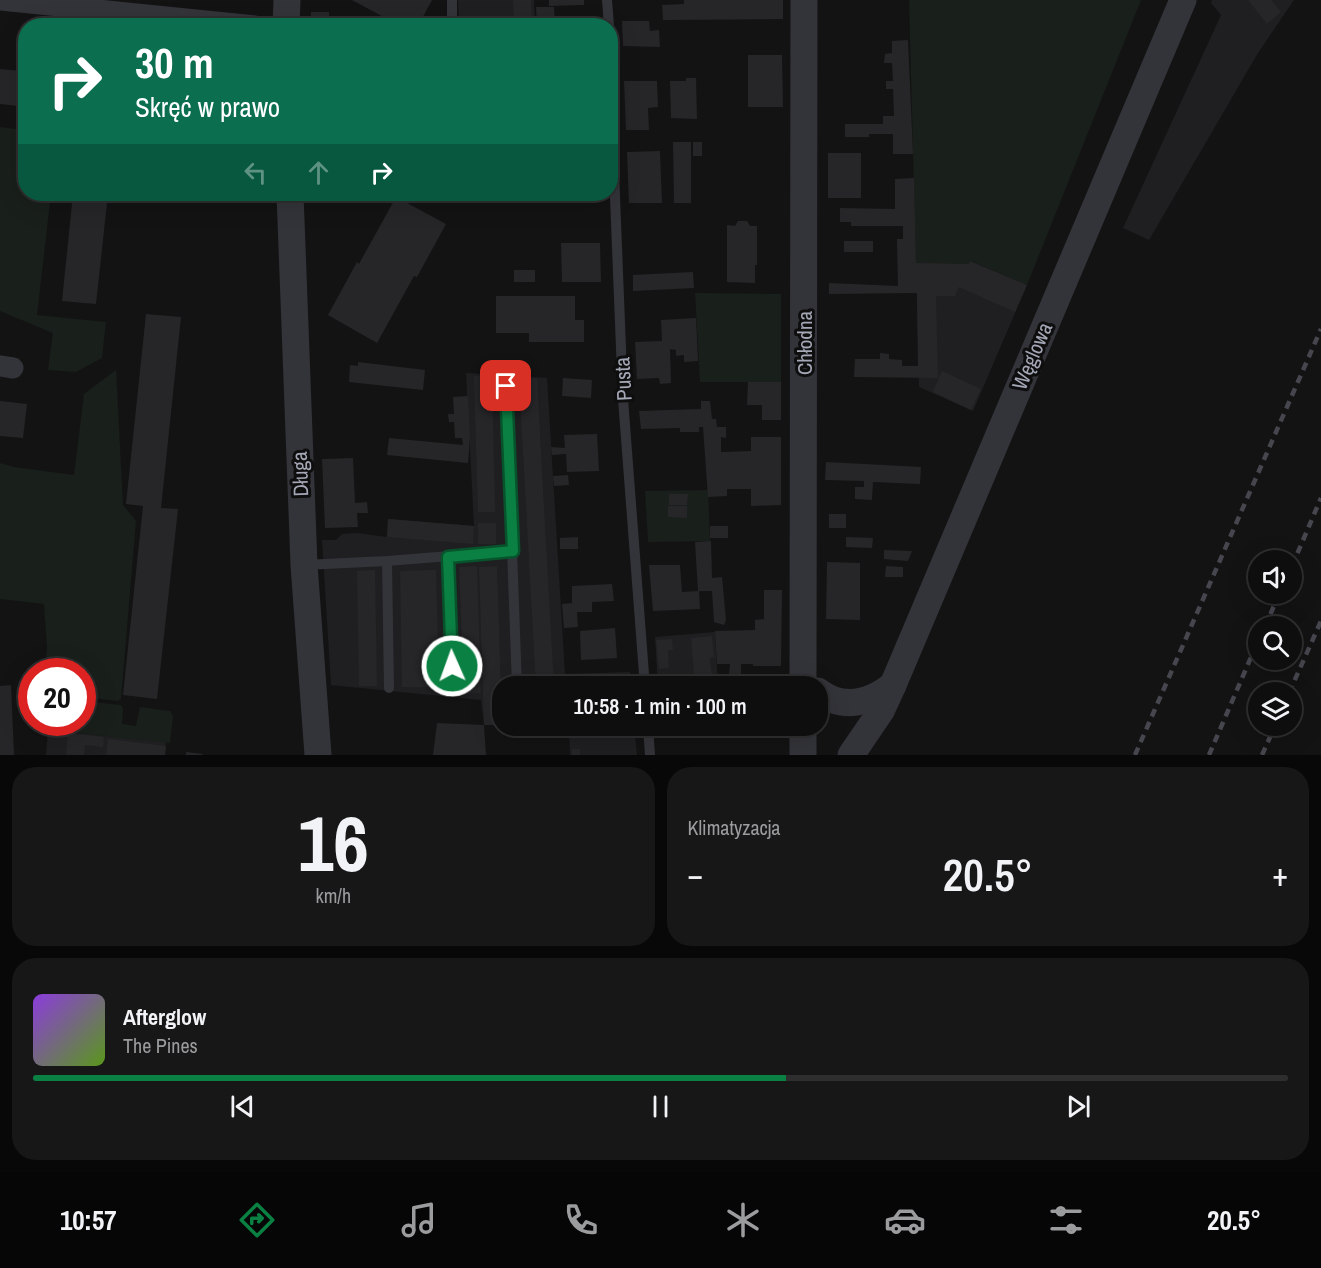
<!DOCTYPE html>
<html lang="pl">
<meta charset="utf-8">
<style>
body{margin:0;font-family:"Archivo Narrow",sans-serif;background:#171718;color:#f1f3f6;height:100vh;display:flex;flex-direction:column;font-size:22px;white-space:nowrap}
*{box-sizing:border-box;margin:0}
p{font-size:20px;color:#9b9c9e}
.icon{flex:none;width:33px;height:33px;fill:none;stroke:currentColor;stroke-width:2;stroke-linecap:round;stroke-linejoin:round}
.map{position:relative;height:755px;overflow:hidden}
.sheet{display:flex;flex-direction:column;gap:12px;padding:12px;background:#080808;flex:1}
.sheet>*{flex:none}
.top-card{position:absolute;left:18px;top:18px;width:600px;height:183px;border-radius:24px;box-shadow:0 6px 24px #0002,0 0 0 2px #2e2e2f;background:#0b6e4f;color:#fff;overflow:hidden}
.tools{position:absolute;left:1248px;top:550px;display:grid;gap:12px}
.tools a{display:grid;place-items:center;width:54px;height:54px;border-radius:50%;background:#0e0e0f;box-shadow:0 6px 24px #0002,0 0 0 2px #2e2e2f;font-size:30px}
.speed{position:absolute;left:18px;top:658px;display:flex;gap:12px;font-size:30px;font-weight:700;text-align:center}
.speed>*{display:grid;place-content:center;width:78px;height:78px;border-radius:50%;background:#0e0e0f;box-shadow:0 6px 24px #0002,0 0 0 2px #2e2e2f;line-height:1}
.speed .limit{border:9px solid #d22;background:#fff;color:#111}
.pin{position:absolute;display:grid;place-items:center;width:51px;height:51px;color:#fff;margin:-26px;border-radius:12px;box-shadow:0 3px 9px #0006}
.me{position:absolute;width:66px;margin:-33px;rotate:358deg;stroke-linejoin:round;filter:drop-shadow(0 0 4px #0008)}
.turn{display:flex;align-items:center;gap:21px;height:126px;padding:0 18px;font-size:27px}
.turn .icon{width:78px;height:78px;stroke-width:2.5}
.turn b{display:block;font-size:42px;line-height:51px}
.lanes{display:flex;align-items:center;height:57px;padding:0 18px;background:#0003;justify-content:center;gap:30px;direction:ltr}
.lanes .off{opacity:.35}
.big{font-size:45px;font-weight:600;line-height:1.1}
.sheet .tile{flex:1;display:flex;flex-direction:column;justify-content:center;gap:9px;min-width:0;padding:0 21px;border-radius:24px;background:#171718}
.sheet .dial{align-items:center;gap:0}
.dial b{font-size:78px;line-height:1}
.song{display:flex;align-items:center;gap:18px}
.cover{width:72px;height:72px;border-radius:9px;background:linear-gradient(135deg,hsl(270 70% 55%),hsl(90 70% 35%))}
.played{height:6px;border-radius:3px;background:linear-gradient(90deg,#0b8043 60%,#2e2e2f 60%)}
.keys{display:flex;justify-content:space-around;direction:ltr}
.heat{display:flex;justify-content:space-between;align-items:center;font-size:33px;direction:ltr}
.sheet .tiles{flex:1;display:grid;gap:12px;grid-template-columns:1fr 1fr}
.tile:last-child{grid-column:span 2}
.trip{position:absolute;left:492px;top:676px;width:336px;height:60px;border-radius:24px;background:#0e0e0f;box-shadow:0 6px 24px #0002,0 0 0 2px #2e2e2f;font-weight:600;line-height:60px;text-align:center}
.tabs{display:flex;height:96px;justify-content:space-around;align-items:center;background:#060606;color:#9b9c9e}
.tabs .icon{width:42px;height:42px}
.tabs .on{color:#0b8043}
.tabs b{font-size:27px;color:#f1f3f6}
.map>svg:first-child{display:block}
.built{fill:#1f1f21}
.green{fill:#191f1a}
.building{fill:#262528}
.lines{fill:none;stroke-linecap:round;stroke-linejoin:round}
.service{stroke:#333439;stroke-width:10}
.minor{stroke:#333439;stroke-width:21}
.tertiary{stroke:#333439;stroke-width:27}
.rail{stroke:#46474e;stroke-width:4.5;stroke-dasharray:8 6;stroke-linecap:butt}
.route-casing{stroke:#07532c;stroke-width:15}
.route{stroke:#0b8043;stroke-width:10}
.labels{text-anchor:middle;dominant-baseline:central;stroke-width:6;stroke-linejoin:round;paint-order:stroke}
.street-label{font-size:21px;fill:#a4a7b5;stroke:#0e0e0f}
</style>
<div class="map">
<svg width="1321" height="755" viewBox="0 0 1321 755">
<rect width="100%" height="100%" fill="#131314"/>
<!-- built -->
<g class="built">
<path d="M458 0H534L535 25H459Z"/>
<path d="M1212 0H1294L1258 53 1149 240 1123 228 1221 15 1211 3Z"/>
<path d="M970 261 1027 285 973 411 919 387 916 263Z"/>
<path d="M466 373 547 378 565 674 630 672 631 687H502V725H484L481 700 331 685 322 540H336L342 534 357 533 387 537 388 519 474 526Z"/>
<path d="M715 632 718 687H658L655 637Z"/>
<path d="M569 726H634L637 755H570Z"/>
<path d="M48 730 166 742 165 755H46Z"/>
</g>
<!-- green -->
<g class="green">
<path d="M909 0H1141L1027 285 971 261 969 264 916 263Z"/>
<path d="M0 127 25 130 26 194H51L37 315 106 322 102 358 76 372 48 370 53 333 0 311Z"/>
<path d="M695 293 781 294V382H700Z"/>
<path d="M116 370 123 505 136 521 121 699 117 701 83 697 82 672H45L47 648 44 604 0 599V463L14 467 74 475 84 394Z"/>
<path d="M708 490 710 541 648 542 645 491Z"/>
<path d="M83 701 121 705 123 708 122 724 136 726 140 707 170 711 173 716 170 743 48 730 51 723H82Z"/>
</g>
<!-- building -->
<g class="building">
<path d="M352 0H432L418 26H391L393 22Z"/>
<path d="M513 0H531L532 26H514Z"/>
<path d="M549 0H584V5L549 6Z"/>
<path d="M684 0H783V19L663 20 662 5 684 4Z"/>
<path d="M1248 0H1271L1281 12 1267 24Z"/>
<path d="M536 7H554L555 26H537Z"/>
<rect x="311" y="12" width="18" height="14"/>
<path d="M622 21H649L650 31 659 30 660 47 623 46Z"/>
<path d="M908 40 913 154H893V134H869V137H845V124H883V116H894L893 89H886V81H893L892 63H884L885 54 892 53V41Z"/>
<path d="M748 55H782L783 107H748Z"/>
<path d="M0 69 21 71 18 106 0 104Z"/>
<path d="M686 78H696L697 119 671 118 670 81H686Z"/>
<path d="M624 81H657L658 107 648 108 649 130H626Z"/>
<path d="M673 142H691V203H674Z"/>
<rect x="693" y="142" width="9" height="14"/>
<path d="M660 151 662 203H629L627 152Z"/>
<rect x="828" y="153" width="33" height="45"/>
<path d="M914 178 916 263 969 264 970 261 1027 285 1015 312 959 287 955 296H936L938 378 854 377 855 359H880V353L889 354V359L902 360V366H918L917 293 829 294V283L898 286 897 239H903V226H851V222H840V208L895 209V179Z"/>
<path d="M73 194H108L96 304 62 301Z"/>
<path d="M396 197 446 224 417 277 414 276 377 343 328 315 357 262 359 264Z"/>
<path d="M738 221H747L750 226H757V265H755V283L727 282V225L735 226Z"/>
<rect x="844" y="241" width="29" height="11"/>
<path d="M561 243H600L601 282H562Z"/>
<rect x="514" y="270" width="21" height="12"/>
<path d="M693 272 694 288 633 291V275Z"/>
<path d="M496 296H575V320H584V342H529V333H496Z"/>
<path d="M146 314 181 317 161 508 178 509 157 699 123 695 143 506 126 504Z"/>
<path d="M696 318 698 361 684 362V355L676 356V350L670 349 671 383 660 384 659 378 637 379 635 342 662 341 661 320Z"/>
<path d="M358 362 425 370 423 390 349 382 350 365 358 366Z"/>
<path d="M942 371 981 389 971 410 933 392Z"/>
<path d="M492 375 495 512H478L474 376Z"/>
<path d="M537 378 542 471 554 687H536L519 379Z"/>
<path d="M563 378 592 380 591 398 562 396Z"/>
<path d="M748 382H781V420H762V405H747Z"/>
<path d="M468 396 470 437 468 463 387 455 389 438 463 445 462 438H455L454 422H449L448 414H454L453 397Z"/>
<path d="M0 401 27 404 23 438 0 436Z"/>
<path d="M701 401H710L712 419H716L717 427H726V438L721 437V452L751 451V437H781V505L751 506V489H727V496L708 497 703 427H699V432H680V428L641 429 639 411 701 409Z"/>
<path d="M597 434 599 471 567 472 566 454 552 455 551 447 565 448 564 435Z"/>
<path d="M353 458 355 503 367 502 368 513H357L358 527 325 528 322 459Z"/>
<path d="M826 462 921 467 920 484 873 482 872 500 855 499V487H864V481L825 480Z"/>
<path d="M568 475 569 485 554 486 553 476Z"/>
<path d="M669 494H688L687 505H669Z"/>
<path d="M668 506H687V518L668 517Z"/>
<rect x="829" y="514" width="17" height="14"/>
<path d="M388 519 474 526 473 544 387 537Z"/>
<rect x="478" y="523" width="18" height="21"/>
<rect x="710" y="526" width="18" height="12"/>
<path d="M578 537V549H560V538Z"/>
<path d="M846 537 873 538 872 548 846 547Z"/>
<path d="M711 541 712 578 722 577 726 620 724 625 714 622 712 591H699L700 609 653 611 649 565H680L682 592 698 591 695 542Z"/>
<path d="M884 550 912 551 908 561 884 559Z"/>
<path d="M827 562 860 563V620L826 619Z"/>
<path d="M477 566 481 693 464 694 459 567Z"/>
<path d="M497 566 502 725H484L486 755H433L437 723 484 725 479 567Z"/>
<path d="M886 566 903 567V577H885Z"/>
<path d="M375 570 377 686H359L357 571Z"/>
<path d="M436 570 439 687H402L400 571Z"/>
<path d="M612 584 614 601 592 602V612H577L578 627 564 628 562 604 572 603V586Z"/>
<path d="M764 590H782L781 666H753V664H741V675H729L730 664H717L715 631 755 630V620L764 619Z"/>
<path d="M615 628 617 658 581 660 580 631Z"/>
<path d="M712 636 714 657 710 658 713 687H695L691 638Z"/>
<path d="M672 639 673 650H668L669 668 659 669 656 640Z"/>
<path d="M587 674 588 687H566V676Z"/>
<path d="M11 685 14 755H0V686Z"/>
<path d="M68 733 104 737 103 747 85 745 84 755H66Z"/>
<path d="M108 739 166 746 165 755H106Z"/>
<rect x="572" y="749" width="8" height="6"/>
<path d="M186 752 203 754 202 755H186Z"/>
</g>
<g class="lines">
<!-- service -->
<g class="service">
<path d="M452 0V26"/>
<path d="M607 0 609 26"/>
<path d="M610 70 623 399 645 687"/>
<path d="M506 385 517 687"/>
<path d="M448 557 453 688"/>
<path d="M387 561 389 688"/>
<path d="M304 565 387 561 513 551"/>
<path d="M648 726 650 755"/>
</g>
<!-- minor -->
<g class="minor">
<path d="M0 0 255 26"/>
<path d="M0 366 13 368"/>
</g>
<!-- tertiary -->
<g class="tertiary">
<path d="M286 26 287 0"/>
<path d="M290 194 304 565 318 755"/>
<path d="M803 687 804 0"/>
<path d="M818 691C843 711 870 703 893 685"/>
<path d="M803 726V755"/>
<path d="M851 755 881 711 893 685 1183 0"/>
</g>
<!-- rail -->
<g class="rail">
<path d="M1292 566 1321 498"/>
<path d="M1265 627 1279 594"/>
<path d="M1289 693 1321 621"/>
<path d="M1135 755 1321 329"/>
<path d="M1209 755 1258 641"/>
<path d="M1262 755 1275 726"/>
</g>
</g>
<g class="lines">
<!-- route casing -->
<g class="route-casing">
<path id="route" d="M452 666 448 557 513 551 506 386"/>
</g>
<!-- route -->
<use href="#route" class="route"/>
</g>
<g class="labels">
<!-- street labels -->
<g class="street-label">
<text transform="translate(804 343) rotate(-90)">Chłodna</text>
<text transform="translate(1032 356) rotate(-67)">Węglowa</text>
<text transform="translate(623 379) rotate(-93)">Pusta</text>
<text transform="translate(300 474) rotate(-92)">Długa</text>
</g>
</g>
</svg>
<div class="tools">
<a><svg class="icon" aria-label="sound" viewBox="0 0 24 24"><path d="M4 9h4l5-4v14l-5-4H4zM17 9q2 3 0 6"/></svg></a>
<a><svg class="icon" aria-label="search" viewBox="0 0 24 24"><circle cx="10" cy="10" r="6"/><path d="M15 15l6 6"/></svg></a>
<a><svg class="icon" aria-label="layers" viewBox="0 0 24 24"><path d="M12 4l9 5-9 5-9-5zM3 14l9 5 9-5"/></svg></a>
</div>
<div class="speed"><div class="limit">20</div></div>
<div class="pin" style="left:506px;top:386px;background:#d93025"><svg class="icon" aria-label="arrive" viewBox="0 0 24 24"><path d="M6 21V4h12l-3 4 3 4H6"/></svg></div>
<svg class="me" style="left:452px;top:666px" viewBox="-20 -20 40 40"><circle r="17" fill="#0b8043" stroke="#fff" stroke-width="3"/><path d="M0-11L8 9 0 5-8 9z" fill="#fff"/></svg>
<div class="trip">10:58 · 1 min · 100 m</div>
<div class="top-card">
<div class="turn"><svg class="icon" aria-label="right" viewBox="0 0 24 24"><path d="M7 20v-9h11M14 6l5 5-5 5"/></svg><div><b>30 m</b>Skręć w prawo</div></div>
<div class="lanes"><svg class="icon off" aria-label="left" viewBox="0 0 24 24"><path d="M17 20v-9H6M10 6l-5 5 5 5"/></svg><svg class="icon off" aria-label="ahead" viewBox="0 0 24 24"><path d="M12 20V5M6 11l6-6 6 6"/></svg><svg class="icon" aria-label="right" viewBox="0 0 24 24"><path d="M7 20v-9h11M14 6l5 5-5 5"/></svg></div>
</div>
</div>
<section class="sheet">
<div class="tiles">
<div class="tile dial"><b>16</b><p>km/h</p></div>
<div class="tile"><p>Klimatyzacja</p>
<div class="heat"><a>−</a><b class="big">20.5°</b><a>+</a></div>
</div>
<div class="tile">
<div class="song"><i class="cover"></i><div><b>Afterglow</b><p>The Pines</p></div></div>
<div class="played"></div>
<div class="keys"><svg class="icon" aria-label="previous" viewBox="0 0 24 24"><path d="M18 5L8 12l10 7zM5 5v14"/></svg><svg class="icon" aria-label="pause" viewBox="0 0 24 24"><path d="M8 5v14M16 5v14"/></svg><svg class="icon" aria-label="next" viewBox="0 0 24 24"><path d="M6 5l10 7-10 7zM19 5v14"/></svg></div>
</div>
</div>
</section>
<nav class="tabs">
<b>10:57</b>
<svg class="icon on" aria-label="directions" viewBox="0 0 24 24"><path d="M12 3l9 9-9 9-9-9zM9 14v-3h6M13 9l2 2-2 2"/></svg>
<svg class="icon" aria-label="music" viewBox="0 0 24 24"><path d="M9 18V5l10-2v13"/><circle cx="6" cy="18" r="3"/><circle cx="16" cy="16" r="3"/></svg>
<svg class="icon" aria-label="phone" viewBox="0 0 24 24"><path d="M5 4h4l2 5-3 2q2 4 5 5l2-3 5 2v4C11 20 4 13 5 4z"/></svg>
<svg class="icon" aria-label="climate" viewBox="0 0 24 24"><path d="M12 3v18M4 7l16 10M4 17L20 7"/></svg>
<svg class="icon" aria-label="car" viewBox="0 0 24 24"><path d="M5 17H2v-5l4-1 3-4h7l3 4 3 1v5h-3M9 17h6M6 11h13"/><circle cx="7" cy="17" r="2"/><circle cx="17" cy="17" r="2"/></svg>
<svg class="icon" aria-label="filters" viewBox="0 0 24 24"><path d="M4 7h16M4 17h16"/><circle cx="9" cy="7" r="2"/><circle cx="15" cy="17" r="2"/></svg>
<b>20.5°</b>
</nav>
